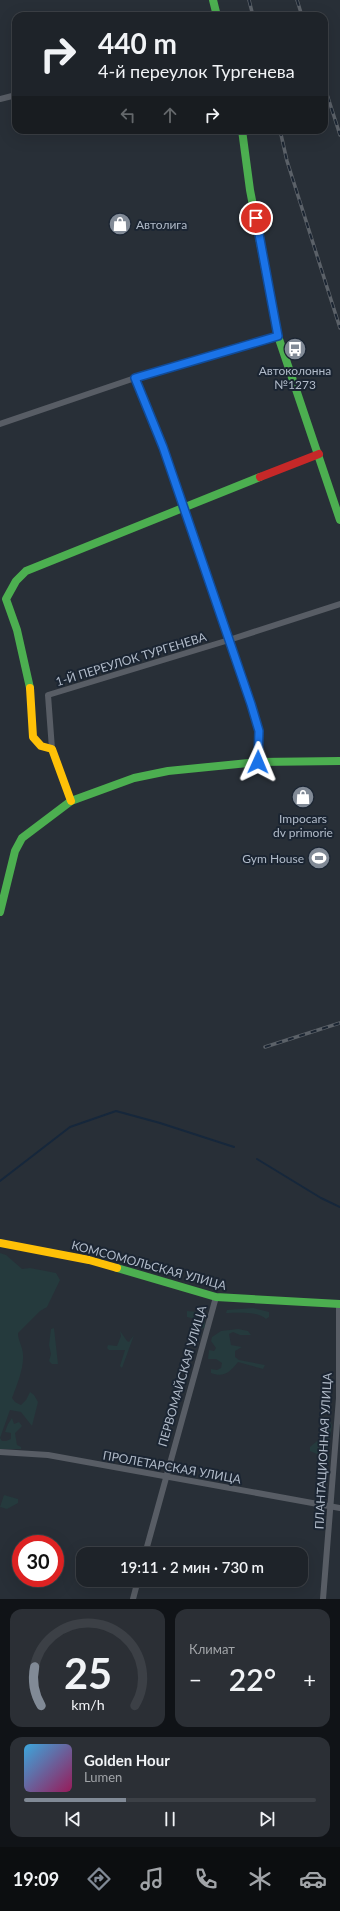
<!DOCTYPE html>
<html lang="ru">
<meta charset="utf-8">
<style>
body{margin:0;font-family:Lato,sans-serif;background:#2b2f35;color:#f1f3f6;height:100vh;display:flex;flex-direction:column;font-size:15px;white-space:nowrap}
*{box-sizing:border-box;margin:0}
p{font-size:13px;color:#a1a4a8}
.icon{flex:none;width:22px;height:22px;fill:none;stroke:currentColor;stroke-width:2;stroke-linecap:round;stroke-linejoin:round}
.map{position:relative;height:1599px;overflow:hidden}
.side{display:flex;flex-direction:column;gap:10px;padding:10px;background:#101317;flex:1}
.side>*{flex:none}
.banner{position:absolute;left:12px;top:12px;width:316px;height:122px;border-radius:12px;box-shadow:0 4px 16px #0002,0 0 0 1px #3c4046;background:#1e2329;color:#f1f3f6;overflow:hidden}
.speed{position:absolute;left:12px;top:1535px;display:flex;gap:8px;font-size:20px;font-weight:700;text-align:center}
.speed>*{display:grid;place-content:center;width:52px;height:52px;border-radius:50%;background:#1e2329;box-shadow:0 4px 16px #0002,0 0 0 1px #3c4046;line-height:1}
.speed .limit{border:6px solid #d22;background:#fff;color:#111}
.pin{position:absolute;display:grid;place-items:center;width:34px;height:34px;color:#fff;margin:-17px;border:2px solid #fff;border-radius:50%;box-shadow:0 1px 4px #0007}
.me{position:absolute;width:44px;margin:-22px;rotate:1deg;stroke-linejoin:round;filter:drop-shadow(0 0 3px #0008)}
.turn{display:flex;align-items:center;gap:14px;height:84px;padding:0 20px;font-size:18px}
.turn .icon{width:52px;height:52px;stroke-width:2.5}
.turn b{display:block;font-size:28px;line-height:34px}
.lanes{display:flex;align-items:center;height:38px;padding:0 20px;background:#0003;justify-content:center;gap:20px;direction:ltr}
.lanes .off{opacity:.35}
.big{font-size:30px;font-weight:600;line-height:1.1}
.side .tile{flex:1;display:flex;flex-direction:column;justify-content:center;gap:6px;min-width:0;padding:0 14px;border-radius:12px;background:#2b2f35}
.side .dial{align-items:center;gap:0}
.dial svg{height:104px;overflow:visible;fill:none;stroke:#3c4046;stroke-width:7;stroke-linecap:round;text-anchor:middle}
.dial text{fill:#f1f3f6;stroke:none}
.song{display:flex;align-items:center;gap:12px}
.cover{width:48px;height:48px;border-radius:6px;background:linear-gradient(135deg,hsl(200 70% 55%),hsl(330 70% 35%))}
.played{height:4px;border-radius:2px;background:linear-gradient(90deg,#818a96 35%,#3c4046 35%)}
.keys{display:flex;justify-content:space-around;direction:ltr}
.heat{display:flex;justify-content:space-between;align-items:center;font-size:22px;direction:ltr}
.side .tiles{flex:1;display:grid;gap:10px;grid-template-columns:1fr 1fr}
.tile:last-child{grid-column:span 2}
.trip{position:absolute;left:76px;top:1547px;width:232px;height:40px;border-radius:12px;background:#1e2329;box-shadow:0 4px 16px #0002,0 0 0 1px #3c4046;font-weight:600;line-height:40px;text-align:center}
.tabs{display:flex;height:64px;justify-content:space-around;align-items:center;background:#0c0e10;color:#a1a4a8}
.tabs .icon{width:28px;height:28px}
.tabs .current{color:#818a96}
.tabs b{font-size:18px;color:#f1f3f6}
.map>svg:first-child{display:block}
.green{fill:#253a3d}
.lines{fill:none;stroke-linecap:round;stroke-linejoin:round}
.stream{stroke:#16273b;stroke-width:2}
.street{stroke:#585d65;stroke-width:6}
.fast{stroke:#4caf50;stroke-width:8}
.slow{stroke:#ffc107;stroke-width:8}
.jam{stroke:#c62828;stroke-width:8}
.rail-casing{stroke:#5b6168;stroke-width:3.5}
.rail{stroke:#1b2532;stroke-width:2;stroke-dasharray:6;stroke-linecap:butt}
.route-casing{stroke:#114b97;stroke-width:10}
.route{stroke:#1a73e8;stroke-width:7}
.labels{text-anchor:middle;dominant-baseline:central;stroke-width:4;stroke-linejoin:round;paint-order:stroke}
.poi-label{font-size:12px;fill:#b1bbc9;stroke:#1b2532}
.street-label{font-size:12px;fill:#b1bbc9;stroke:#1b2532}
</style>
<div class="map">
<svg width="340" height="1599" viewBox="0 0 340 1599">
<rect width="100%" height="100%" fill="#282f37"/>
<!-- green -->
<g class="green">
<path d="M0 1253 6 1255 22 1269 30 1268 56 1273 60 1280 47 1307 40 1311 18 1333C18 1341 23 1347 23 1355 24 1368 17 1385 12 1398L15 1402 21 1405 26 1400 30 1392 34 1395 38 1402 32 1426 21 1412 10 1410 0 1438 2 1441H6L11 1439V1433L5 1432 8 1424 12 1418 14 1424 19 1422 22 1426 15 1433 17 1445 21 1447V1449H0Z"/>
<path d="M253 1308 269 1312V1317L266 1319C259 1311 237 1313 226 1313L227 1310Z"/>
<path d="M187 1311 198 1312 204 1315 205 1327 202 1329 200 1325V1320L187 1317Z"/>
<path d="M54 1328 58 1364H52L49 1361 51 1354 49 1345 51 1329Z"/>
<path d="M238 1329 248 1331 251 1335H240L233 1332 229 1334 231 1345 242 1347 235 1351V1357L239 1360 265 1365 263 1369 238 1362C230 1372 224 1378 211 1373V1369L217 1370 221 1368 222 1363 216 1359H208L209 1350 214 1351 216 1348 211 1341 212 1337 221 1331Z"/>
<path d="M120 1331 127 1341 129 1342 134 1335 122 1368 120 1366 125 1350H109L107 1348 108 1345 117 1346 121 1336Z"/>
<path d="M327 1419 329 1420 332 1425 327 1454 330 1456 328 1466 323 1463 324 1457 310 1451V1447L322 1437 324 1422Z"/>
<path d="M4 1495 18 1499V1503L7 1509 0 1507Z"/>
</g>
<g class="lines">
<!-- stream -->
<g class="stream">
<path d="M257 1159 321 1198 340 1207"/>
<path d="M0 1181 70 1127 116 1111 160 1123 234 1147"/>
</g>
<!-- street -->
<g class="street">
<path d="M0 99 16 95"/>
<path d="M135 378 163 447 251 704 259 731 258 762"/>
<path d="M0 424 135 378 278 336"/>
<path d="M52 749 48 695 229 640 340 604"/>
<path d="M0 1452 48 1455 340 1508"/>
<path d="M145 1554 216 1297"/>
<path d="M133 1599 138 1580"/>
<path d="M323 1599 339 1398V1304"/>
</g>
<!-- fast -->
<g class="fast">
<path d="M213 0 217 16"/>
<path d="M242 130 250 190 278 336 340 520"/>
<path d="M30 688 17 630 6 599 16 581 26 571 260 477"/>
<path d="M0 912 15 851 22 838 71 801 134 778 168 771 258 762 340 761"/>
<path d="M117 1268 216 1297 340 1304"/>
</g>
<!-- slow -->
<g class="slow">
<path d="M30 688 33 737 41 746 52 749 71 801"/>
<path d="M0 1243 89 1260 117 1268"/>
</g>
<!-- jam -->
<path class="jam" d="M260 477 319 454"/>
<!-- rail casing -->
<g class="rail-casing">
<g id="rail">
<path d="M249 0 253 16"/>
<path d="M297 0 302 16"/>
<path d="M324 85 340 135"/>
<path d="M280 130 287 161 340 328"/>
<path d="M265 1047 340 1023"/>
</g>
</g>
<!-- rail -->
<use href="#rail" class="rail"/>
</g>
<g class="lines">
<!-- route casing -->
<g class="route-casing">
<path id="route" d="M256 218 278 336 135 378 163 447 251 704 259 731 258 762"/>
</g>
<!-- route -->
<use href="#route" class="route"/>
</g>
<!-- icons -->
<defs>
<g id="shop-disc" transform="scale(1.15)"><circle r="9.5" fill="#818a96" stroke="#1b2532"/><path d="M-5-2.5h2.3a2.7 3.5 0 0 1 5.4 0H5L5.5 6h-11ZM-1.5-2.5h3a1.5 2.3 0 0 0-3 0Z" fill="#fff"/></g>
<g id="bus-disc" transform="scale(1.15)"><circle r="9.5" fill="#818a96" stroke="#1b2532"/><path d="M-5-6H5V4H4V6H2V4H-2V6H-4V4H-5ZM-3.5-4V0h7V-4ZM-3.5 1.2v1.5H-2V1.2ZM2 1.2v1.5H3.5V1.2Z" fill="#fff"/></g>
<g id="stadium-disc" transform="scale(1.15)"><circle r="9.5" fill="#818a96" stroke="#1b2532"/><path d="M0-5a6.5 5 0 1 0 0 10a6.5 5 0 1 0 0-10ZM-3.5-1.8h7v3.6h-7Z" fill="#fff"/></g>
</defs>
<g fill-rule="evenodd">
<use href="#shop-disc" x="120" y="224"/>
<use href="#bus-disc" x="295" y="349"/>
<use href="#shop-disc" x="303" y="797"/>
<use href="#stadium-disc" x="319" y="858"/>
</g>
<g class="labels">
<!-- poi labels -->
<g class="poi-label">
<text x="136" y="224" text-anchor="start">Автолига</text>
<text x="295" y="370">Автоколонна<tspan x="295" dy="14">№1273</tspan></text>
<text x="303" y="818">Impocars<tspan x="303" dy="14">dv primorie</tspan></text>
<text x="304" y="858" text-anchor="end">Gym House</text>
</g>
<!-- street labels -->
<g class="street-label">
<text transform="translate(131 659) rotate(-17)">1-Й ПЕРЕУЛОК ТУРГЕНЕВА</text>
<text transform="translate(149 1265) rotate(15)">КОМСОМОЛЬСКАЯ УЛИЦА</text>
<text transform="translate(182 1376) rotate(-74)">ПЕРВОМАЙСКАЯ УЛИЦА</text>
<text transform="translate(323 1451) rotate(-87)">ПЛАНТАЦИОННАЯ УЛИЦА</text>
<text transform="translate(172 1467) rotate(10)">ПРОЛЕТАРСКАЯ УЛИЦА</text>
</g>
</g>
</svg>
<div class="speed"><div class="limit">30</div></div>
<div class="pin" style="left:256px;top:218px;background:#d93025"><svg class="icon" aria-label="arrive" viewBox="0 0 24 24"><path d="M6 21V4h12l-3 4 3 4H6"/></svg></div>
<svg class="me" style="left:258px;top:762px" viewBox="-20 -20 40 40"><path d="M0-17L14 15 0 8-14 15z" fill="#1a73e8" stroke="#fff" stroke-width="4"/></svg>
<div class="trip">19:11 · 2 мин · 730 m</div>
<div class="banner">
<div class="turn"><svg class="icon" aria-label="right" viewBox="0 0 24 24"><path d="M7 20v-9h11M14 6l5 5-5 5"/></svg><div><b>440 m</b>4-й переулок Тургенева</div></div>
<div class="lanes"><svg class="icon off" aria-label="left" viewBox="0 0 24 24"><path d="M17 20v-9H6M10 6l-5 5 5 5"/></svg><svg class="icon off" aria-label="ahead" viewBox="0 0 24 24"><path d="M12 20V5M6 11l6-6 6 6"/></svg><svg class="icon" aria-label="right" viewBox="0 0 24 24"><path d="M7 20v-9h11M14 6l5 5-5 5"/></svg></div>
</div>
</div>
<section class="side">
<div class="tiles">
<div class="tile dial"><svg viewBox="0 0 100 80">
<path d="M14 69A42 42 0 1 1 86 69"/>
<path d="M14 69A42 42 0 0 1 9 39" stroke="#818a96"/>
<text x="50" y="56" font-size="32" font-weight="700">25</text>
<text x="50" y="72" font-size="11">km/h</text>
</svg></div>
<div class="tile"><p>Климат</p>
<div class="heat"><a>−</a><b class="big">22°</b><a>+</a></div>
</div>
<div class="tile">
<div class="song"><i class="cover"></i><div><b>Golden Hour</b><p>Lumen</p></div></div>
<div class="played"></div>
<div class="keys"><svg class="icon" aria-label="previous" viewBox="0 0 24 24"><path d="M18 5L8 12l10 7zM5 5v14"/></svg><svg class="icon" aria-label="pause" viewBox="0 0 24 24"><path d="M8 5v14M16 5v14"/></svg><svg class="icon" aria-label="next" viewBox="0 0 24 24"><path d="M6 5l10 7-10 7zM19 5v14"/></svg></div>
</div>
</div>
</section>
<nav class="tabs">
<b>19:09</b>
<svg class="icon current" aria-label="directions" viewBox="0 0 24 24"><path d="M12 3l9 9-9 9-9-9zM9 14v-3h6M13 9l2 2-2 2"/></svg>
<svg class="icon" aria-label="music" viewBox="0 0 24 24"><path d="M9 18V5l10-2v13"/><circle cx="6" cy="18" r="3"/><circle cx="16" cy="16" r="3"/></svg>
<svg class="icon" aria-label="phone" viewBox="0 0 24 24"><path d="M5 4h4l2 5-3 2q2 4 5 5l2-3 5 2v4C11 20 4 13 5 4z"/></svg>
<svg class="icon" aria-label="climate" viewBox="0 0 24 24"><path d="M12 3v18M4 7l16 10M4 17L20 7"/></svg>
<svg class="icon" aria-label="car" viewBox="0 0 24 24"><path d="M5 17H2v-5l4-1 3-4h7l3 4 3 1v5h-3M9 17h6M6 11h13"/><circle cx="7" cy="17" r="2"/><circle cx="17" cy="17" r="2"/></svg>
</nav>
